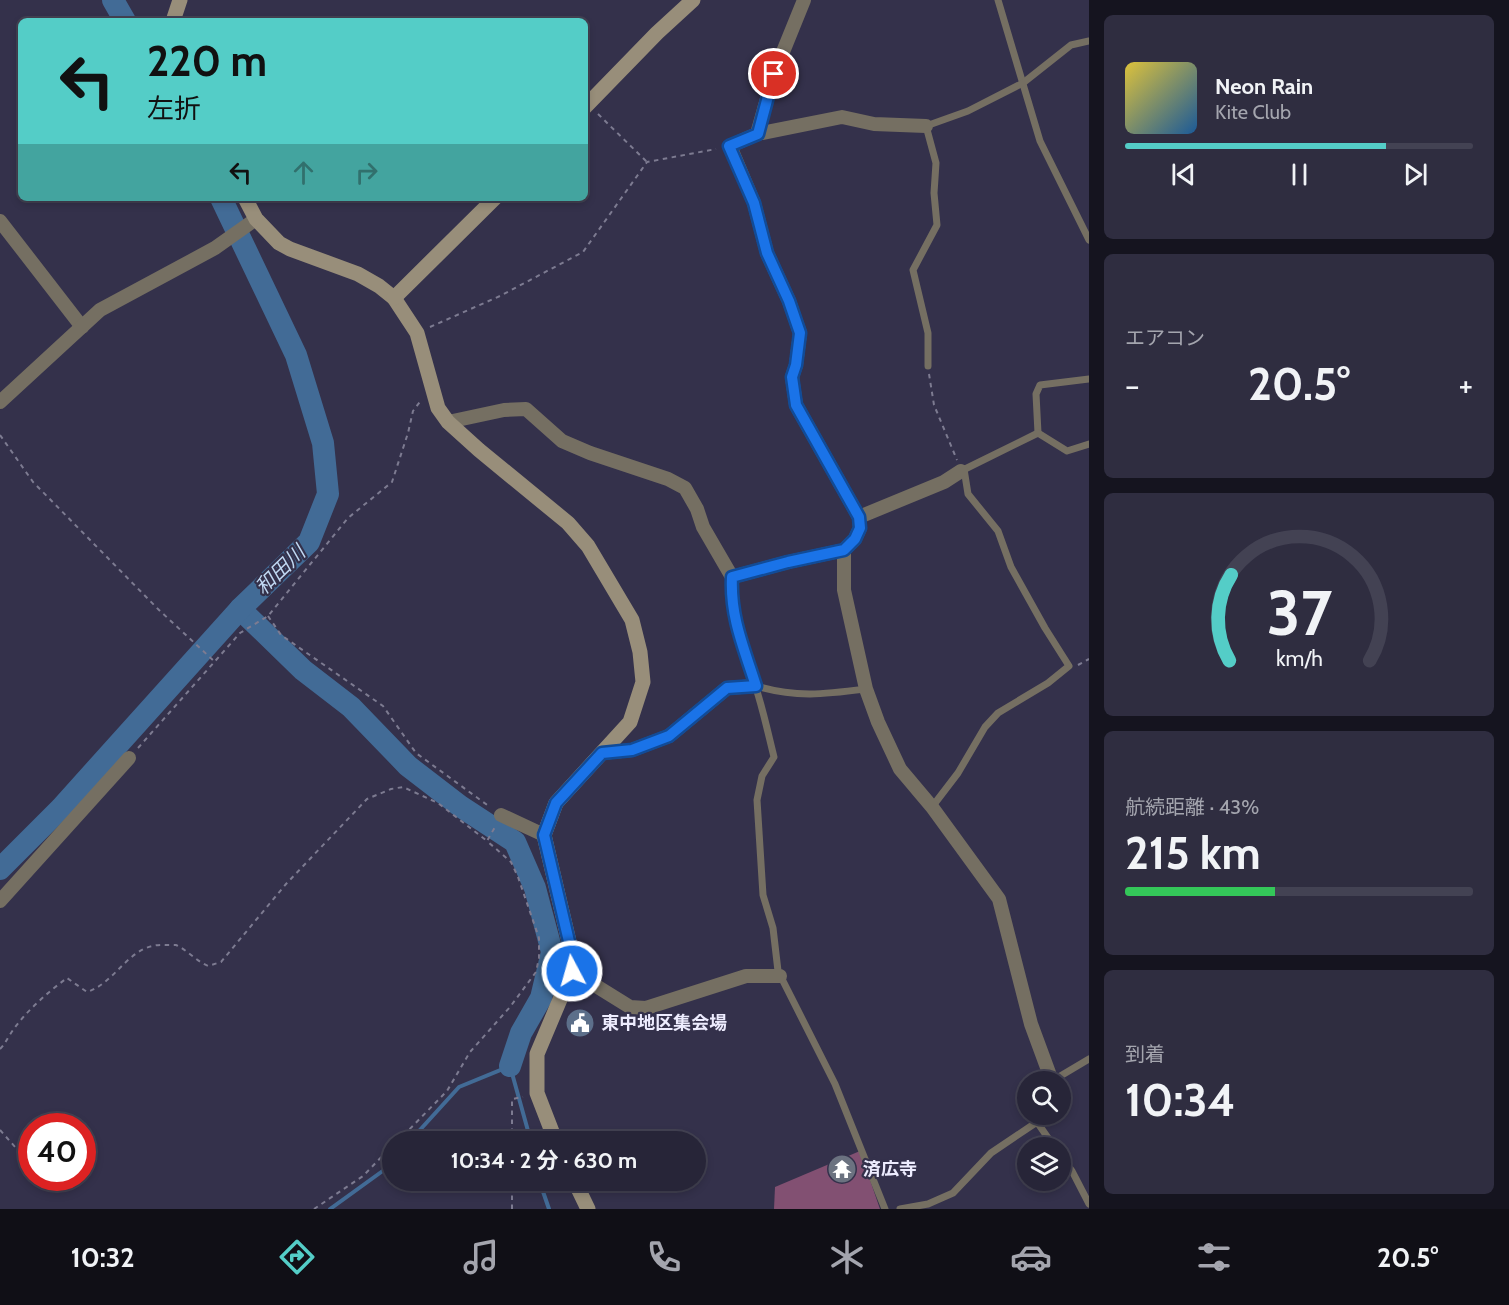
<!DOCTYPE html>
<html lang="ja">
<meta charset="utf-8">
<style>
body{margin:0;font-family:Cabin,"Noto Sans JP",sans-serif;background:#2f2d40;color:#f1f3f6;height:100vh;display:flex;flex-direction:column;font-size:22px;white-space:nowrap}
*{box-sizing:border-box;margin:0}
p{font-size:20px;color:#a4a5ae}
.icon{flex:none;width:33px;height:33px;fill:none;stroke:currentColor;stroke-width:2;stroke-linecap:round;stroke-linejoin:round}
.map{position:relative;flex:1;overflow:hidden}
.drawer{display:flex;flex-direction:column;gap:15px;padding:15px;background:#15141f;width:420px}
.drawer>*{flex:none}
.guide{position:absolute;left:18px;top:18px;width:570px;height:183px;border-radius:9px;box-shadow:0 3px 9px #0003,0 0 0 2px #434253;background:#54cdc7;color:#111;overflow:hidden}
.buttons{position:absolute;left:1017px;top:1071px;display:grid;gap:12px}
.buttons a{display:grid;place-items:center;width:54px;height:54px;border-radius:50%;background:#272538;box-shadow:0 3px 9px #0003,0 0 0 2px #434253;font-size:30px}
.speed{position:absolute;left:18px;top:1113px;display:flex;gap:12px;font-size:30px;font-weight:700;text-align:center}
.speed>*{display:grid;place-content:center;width:78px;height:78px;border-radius:50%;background:#272538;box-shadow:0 3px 9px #0003,0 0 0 2px #434253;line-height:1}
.speed .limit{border:9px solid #d22;background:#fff;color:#111}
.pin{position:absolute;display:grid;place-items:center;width:51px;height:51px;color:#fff;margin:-26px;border:3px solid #fff;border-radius:50%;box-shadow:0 2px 6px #0007}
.me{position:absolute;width:66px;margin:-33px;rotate:354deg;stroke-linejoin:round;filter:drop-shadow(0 0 4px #0008)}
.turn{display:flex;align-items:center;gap:21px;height:126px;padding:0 30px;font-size:27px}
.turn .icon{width:78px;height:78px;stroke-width:2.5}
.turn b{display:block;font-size:42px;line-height:51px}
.lanes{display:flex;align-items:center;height:57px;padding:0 30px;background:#0003;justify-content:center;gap:30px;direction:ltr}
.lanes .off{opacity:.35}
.big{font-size:45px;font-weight:700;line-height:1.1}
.drawer .card{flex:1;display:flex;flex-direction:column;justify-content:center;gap:9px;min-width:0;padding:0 21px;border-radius:9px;background:#2f2d40}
.drawer .dial{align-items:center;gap:0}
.dial svg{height:156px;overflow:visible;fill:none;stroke:#434253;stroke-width:7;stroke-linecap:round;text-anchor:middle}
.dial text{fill:#f1f3f6;stroke:none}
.song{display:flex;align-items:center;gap:18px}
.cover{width:72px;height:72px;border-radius:9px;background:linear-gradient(135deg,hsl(50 70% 55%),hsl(210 70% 35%))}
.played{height:6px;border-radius:3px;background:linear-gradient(90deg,#54cdc7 75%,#434253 75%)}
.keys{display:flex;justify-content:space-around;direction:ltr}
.heat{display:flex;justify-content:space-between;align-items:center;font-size:33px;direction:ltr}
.charge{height:9px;border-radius:4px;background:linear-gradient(90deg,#34c759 43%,#434253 0)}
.trip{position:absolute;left:382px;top:1131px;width:324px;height:60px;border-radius:30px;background:#272538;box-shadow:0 3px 9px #0003,0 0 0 2px #434253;font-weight:700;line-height:60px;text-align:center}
.tabs{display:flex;height:96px;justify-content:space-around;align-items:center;background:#100f16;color:#a4a5ae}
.tabs .icon{width:42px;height:42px}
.tabs .on{color:#54cdc7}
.tabs b{font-size:27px;color:#f1f3f6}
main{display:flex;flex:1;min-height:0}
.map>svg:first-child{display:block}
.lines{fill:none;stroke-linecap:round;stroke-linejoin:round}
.stream{stroke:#426b96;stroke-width:4}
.river{stroke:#426b96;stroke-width:22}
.building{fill:#825072}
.path{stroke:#7d7b91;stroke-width:2;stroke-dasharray:4.5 4.5;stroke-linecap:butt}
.lane{stroke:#756f62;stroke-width:7}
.street{stroke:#756f62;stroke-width:14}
.secondary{stroke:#988e7a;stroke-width:15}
.route-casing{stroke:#114b97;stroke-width:15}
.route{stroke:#1a73e8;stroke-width:10}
.labels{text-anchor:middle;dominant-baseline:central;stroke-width:4.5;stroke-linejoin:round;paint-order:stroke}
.poi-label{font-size:18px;font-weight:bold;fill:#edecfe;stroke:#34314b;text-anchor:start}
.water-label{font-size:20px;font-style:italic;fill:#c0d8f2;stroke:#34314b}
</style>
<main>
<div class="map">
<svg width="1089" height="1209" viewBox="0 0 1089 1209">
<rect width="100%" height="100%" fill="#34314b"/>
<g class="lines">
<!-- stream -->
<g class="stream">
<path d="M409 1142 459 1087 510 1066 530 1138 529 1142"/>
<path d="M539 1180 549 1209"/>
<path d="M330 1209 384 1170 393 1159"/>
</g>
<!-- river -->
<g class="river">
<path d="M113 0 125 21"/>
<path d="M240 609 303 670 351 707 408 766 460 806 515 842 535 888 552 952 541 998 521 1033 510 1066"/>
<path d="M0 869 61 808 240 609 309 542 328 494 323 443 296 355 221 198"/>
</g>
</g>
<!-- building -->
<path class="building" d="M860 1151 880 1209H774L775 1187Z"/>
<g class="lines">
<!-- path -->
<g class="path">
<path d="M598 114 647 162"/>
<path d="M430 327 500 296 583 252 647 162 716 149"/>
<path d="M929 374 934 405 957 460"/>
<path d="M0 435 33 482 159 610 215 662"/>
<path d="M268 616 281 635 383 706 416 753 490 807"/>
<path d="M1078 665 1089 659"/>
<path d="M138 748 240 633 268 616 348 518 392 482 408 433 413 411 422 399"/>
<path d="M0 1049C5 1044 7 1039 11 1033 24 1013 48 992 67 978L87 992C118 982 129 942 166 945 167 945 175 945 176 945 186 949 196 961 208 966L221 962 286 884 367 799 391 789 403 787 438 803 487 841"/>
<path d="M0 1130 32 1166"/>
<path d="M397 1142 447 1091 470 1052 510 1007 536 972 539 958V938L518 877 511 862 487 841 495 827"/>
<path d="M512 1142V1099L523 1097"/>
<path d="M42 1178 49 1186"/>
<path d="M314 1209 363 1176 393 1145"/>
<path d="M512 1209V1180"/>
</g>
<!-- lane -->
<g class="lane">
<path d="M998 0 1040 141 1089 240"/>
<path d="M928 366V333L913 270 937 225 934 193 936 163 926 126 968 111 1023 83 1071 45 1089 41"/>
<path d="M1038 433 1036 394 1040 385 1089 379"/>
<path d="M961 471 1038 433 1067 451 1089 444"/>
<path d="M732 577C730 618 744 647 755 685 763 709 768 733 774 757L762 776 757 800 763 895 773 928 778 971 835 1084 885 1209"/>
<path d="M756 686C795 698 826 694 866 689"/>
<path d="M932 807 958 773 985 727 998 713 1048 683 1069 666 1045 628 1011 567 998 531 968 494 964 469"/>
<path d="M1052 1081 1089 1059"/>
<path d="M1037 1122 1055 1148"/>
<path d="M1060 1155 1072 1171 1089 1204"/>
<path d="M900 1209 928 1204 953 1193 991 1153 1037 1122 1040 1114"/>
</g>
<!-- street -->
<g class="street">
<path d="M757 134 774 74 804 0"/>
<path d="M0 221 82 327"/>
<path d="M0 402 100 310 215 248 256 219"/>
<path d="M448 422 504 410 526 409 562 441 590 453 668 479 685 488 697 509 703 527 732 577 788 562 844 550 855 539 860 528 859 517 796 405 792 377 796 365 800 333 789 301 767 253 754 203 730 146 757 134 842 117 874 124 926 126"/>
<path d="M859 517 944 482 961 471"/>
<path d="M844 550V590L866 689 878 722 900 769 932 807 999 899 1031 1024 1052 1081"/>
<path d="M602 753 632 750 669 736 727 688 756 686"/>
<path d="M501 815 544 835"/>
<path d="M0 901 129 758"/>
<path d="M572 971 630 1007 646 1008 746 976H780"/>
</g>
<!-- secondary -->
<g class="secondary">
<path d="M173 21 180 0"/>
<path d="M585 107 657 33 693 0"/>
<path d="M245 198 256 219 279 243 290 249 358 274 379 286 394 298 417 333 438 408 448 422 479 450 568 523 588 546 632 620 640 652 643 682 630 722 556 803 544 835 571 950 572 971 537 1054V1093L556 1142"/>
<path d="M394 298 495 198"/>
<path d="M574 1180 588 1209"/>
</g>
</g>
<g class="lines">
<!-- route casing -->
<g class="route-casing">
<path id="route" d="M572 971 571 950 544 835 556 803 602 753 632 750 669 736 727 688 756 686C744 648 730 617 732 577L788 562 844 550 855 539 860 528 859 517 796 405 792 377 796 365 800 333 789 301 767 253 754 203 729 146 758 134 774 74"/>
</g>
<!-- route -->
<use href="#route" class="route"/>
</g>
<!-- icons -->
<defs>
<g id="civic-disc" transform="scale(1.5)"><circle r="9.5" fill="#5c6f8a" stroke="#34314b"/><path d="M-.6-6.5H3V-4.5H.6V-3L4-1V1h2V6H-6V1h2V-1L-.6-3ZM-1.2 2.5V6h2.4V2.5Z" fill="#fff"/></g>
<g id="temple-disc" transform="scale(1.5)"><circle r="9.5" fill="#6b7280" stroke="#34314b"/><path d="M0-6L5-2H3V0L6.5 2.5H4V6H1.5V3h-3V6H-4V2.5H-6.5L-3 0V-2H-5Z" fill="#fff"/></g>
</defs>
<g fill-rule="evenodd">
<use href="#civic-disc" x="580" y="1023"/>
<use href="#temple-disc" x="842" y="1169"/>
</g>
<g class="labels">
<!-- poi labels -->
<g class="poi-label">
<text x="601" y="1023">東中地区集会場</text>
<text x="863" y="1169">済広寺</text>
</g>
<!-- water labels -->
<g class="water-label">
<text transform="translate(280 570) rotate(-44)">和田川</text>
</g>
</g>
</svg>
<div class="buttons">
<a><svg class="icon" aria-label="search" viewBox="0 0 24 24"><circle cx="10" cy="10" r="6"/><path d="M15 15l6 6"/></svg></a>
<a><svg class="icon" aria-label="layers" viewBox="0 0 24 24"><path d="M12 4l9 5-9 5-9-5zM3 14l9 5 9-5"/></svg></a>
</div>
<div class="speed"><div class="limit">40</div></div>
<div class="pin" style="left:774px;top:74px;background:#d93025"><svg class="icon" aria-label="arrive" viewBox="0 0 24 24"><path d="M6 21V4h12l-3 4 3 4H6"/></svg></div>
<svg class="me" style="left:572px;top:971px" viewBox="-20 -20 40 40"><circle r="17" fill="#1a73e8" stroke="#fff" stroke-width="3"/><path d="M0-11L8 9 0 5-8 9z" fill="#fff"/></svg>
<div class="trip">10:34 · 2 分 · 630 m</div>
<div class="guide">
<div class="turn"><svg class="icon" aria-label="left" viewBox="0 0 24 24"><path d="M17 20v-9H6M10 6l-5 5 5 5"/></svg><div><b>220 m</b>左折</div></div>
<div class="lanes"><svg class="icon" aria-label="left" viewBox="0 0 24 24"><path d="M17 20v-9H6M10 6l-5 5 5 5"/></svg><svg class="icon off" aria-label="ahead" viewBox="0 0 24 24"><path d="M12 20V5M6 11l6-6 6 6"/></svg><svg class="icon off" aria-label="right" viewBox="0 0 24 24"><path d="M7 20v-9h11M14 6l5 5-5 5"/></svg></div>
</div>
</div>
<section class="drawer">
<div class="card">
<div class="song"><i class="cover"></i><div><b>Neon Rain</b><p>Kite Club</p></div></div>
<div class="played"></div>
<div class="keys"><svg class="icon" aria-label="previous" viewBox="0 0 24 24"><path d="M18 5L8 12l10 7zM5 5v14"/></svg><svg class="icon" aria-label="pause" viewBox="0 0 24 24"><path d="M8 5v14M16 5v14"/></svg><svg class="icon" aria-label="next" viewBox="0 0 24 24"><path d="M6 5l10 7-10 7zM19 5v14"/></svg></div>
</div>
<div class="card"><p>エアコン</p>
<div class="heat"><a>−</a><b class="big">20.5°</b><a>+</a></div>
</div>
<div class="card dial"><svg viewBox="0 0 100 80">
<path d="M14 69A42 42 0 1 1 86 69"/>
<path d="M14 69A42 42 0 0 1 15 25" stroke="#54cdc7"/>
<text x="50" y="56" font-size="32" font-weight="700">37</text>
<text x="50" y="72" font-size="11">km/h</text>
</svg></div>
<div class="card"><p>航続距離 · 43%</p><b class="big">215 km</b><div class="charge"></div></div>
<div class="card"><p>到着</p><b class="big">10:34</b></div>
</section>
</main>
<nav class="tabs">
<b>10:32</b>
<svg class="icon on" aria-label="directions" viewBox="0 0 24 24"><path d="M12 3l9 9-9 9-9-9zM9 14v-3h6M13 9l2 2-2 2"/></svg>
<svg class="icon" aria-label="music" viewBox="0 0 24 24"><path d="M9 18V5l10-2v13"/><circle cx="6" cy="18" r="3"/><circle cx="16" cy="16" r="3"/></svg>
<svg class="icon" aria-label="phone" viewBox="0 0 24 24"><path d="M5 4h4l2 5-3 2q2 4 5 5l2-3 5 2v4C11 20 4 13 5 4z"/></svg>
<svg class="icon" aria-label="climate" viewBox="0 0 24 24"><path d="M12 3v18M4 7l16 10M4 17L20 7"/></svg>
<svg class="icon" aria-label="car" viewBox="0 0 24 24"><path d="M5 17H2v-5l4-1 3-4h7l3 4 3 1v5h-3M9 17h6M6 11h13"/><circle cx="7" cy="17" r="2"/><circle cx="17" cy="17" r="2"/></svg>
<svg class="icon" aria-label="filters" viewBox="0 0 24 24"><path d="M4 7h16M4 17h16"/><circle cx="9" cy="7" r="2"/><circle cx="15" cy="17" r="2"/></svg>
<b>20.5°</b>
</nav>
